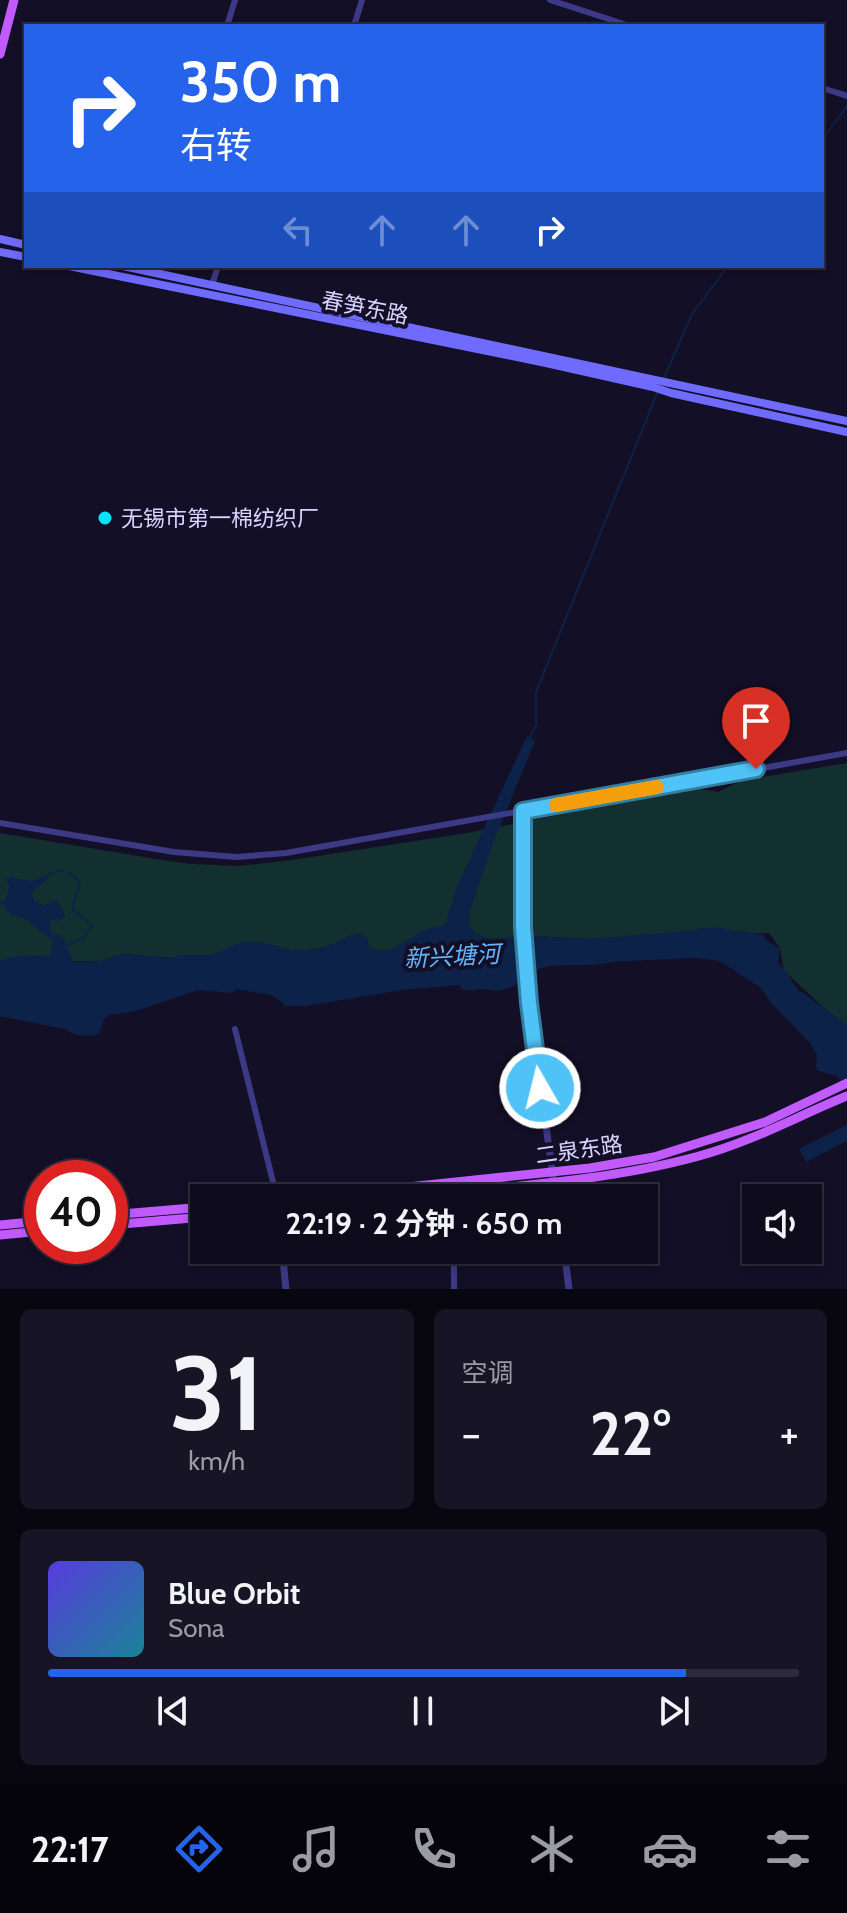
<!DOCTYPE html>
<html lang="zh">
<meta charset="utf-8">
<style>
body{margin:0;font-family:Cabin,"Noto Sans SC",sans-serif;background:#171425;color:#f1f3f6;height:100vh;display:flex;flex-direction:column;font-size:30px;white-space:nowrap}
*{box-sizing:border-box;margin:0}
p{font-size:26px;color:#9b9ba3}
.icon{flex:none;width:44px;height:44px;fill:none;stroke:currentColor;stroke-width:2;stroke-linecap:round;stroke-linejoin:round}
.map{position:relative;height:1289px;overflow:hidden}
.panel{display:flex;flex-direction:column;gap:20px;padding:20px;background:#08060f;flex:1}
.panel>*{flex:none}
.banner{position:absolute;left:24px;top:24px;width:800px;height:244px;border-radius:0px;box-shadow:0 4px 12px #0003,0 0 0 2px #2e2b3b;background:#2563eb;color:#fff;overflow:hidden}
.tools{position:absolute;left:742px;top:1184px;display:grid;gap:16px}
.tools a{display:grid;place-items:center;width:80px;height:80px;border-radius:0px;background:#0e0b1c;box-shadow:0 4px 12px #0003,0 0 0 2px #2e2b3b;font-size:40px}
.speed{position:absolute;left:24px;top:1160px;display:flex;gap:16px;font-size:40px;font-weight:700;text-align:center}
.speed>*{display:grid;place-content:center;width:104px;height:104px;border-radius:50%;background:#0e0b1c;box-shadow:0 4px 12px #0003,0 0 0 2px #2e2b3b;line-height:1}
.speed .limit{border:12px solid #d22;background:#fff;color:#111}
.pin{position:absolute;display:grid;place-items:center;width:68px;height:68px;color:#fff;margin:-82px -34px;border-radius:50% 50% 50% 0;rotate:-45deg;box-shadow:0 0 8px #0007}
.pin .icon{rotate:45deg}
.me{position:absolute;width:88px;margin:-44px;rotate:352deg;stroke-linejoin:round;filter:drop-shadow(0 0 6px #0008)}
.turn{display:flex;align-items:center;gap:28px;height:168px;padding:0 24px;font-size:36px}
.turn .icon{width:104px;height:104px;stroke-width:2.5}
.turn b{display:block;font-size:56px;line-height:68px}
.lanes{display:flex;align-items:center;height:76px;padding:0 24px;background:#0003;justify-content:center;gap:40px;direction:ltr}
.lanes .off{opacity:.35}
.big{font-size:60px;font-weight:700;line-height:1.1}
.panel .widget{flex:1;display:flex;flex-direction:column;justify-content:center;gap:12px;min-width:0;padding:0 28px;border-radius:12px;background:#171425}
.panel .dial{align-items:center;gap:0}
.dial b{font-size:104px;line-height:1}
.song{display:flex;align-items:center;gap:24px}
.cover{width:96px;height:96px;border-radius:12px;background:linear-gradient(135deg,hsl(250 70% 55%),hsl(190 70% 35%))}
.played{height:8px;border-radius:4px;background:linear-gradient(90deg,#2563eb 85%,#2e2b3b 85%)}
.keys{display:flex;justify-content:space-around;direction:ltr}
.heat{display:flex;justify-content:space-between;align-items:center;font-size:44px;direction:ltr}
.panel .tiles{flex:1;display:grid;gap:20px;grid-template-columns:1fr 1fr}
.widget:last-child{grid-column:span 2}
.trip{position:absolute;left:190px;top:1184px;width:468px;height:80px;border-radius:0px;background:#0e0b1c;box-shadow:0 4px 12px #0003,0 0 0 2px #2e2b3b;font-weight:700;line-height:80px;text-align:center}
.tab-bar{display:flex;height:128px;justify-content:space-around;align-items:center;background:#06040b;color:#9b9ba3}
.tab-bar .icon{width:56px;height:56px}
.tab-bar .current{color:#2563eb}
.tab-bar b{font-size:36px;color:#f1f3f6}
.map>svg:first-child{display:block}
.green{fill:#12302f}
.water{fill:#0c2248}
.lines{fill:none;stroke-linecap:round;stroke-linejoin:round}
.stream{stroke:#0c2248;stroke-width:2}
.minor{stroke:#3d3a85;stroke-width:6}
.tertiary{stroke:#3d3a85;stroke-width:7}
.secondary{stroke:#6f6bff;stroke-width:8}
.primary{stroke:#c25bff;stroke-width:9}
.route-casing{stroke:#337fa1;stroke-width:20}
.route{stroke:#4fc3f7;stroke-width:14}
.slow{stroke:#f59e0b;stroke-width:14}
.poi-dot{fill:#00e5ff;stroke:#130f26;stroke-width:3}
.labels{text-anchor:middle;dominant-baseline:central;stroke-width:8;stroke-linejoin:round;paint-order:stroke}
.street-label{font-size:22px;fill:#d9d4ff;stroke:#130f26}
.poi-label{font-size:22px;fill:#d9d4ff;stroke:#130f26;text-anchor:start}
.water-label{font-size:24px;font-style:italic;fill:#62b6ff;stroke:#130f26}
</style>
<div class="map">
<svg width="847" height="1289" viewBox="0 0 847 1289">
<rect width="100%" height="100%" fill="#130f26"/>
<!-- green -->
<path class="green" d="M847 763V1035L834 1017 784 971 780 948 769 933 587 939 533 936 489 939 478 935 377 952 369 948 367 939 362 934 352 935 324 948 308 950H290L261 942 212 955H182L173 958 122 954 101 961 0 962V833L168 861 192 864 239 866 292 860 467 833 696 788 718 792 743 780Z"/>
<!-- water -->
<g class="water">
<path d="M527 736 535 741 493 843 470 910 468 925 478 935 489 939 533 936 588 939 675 932 714 927 764 935 765 940 780 948 778 963C789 972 791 982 800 992H802L847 1025V1088L837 1076 819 1071 816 1068 817 1056 811 1044 771 1003 761 988 720 961 694 958 612 962C590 968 565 962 542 968 528 972 518 987 503 990 492 992 482 986 472 991L462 989 459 985 402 990 306 1006H286L274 996 237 989 231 993 198 990 136 1011 109 1015 104 1019 99 1034C86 1037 77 1037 65 1029L0 1016V961C14 954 34 955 50 957L53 939C35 932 31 916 11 915L0 902 6 900 9 885 6 879 11 877 31 881 47 875 48 879 35 889 32 895 35 901 44 906 53 900 57 901 65 915 64 918 59 921 52 920 50 921V932L65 939 66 946 74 962 101 961 122 954 173 958 182 955H212L238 943 250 942H261L290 950H308L324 948 352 935 362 934 367 939 370 948C391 958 407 938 425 930 431 928 438 927 445 925L457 886Z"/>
<path d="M847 1125V1141L806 1162 799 1149Z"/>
</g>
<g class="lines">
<!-- stream -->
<g class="stream">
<path d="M822 140 847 106"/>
<path d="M664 378 692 314 728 266"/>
<path d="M529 739 536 726V692L658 391"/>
<path d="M47 876C60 865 69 872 80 882 79 892 72 900 73 910 79 916 86 919 92 926L83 938 66 946"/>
</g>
<!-- minor -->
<g class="minor">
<path d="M550 0 630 26"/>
<path d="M227 26 235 0"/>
<path d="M354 26 362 0"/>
<path d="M822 88 847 96"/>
<path d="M212 285 218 266"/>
<path d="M0 823 174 852 237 857 286 853 847 753"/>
<path d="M235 1029 277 1198"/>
<path d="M454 1289V1250"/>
</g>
<!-- tertiary -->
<g class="tertiary">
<path d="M523 811V927L529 1003 556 1198"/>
<path d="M282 1250 286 1289"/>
<path d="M564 1250 569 1289"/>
</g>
<!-- secondary -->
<g class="secondary">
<path d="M0 239 26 245"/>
<path d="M0 252 26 257"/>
<path d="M69 266 546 363 653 387 671 393 847 432"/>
<path d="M123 266 847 421"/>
</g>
<!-- primary -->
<g class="primary">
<path d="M0 54 14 0"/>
<path d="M303 1198 590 1168 654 1157 765 1122 847 1083"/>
<path d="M396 1198C497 1187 601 1183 699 1156 751 1142 798 1116 847 1096"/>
<path d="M110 1215 204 1207"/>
<path d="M0 1225 42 1221"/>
<path d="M110 1225 204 1217"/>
<path d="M0 1235 42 1231"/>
</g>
</g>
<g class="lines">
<!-- route casing -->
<g class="route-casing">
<path id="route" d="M540 1088 529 1003 523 927V811L756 769"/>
</g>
<!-- route -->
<use href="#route" class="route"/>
<!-- slow -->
<path class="slow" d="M556 805 657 787"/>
</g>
<!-- markers -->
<circle class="poi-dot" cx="105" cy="518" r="8"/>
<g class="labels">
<!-- street labels -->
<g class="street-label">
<text transform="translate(365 308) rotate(11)">春笋东路</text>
<text transform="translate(579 1150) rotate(-8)">二泉东路</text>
</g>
<!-- poi labels -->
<g class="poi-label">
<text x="121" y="518">无锡市第一棉纺织厂</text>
</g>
<!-- water labels -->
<g class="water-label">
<text transform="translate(452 956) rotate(-3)">新兴塘河</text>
</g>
</g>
</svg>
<div class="tools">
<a><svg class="icon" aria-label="sound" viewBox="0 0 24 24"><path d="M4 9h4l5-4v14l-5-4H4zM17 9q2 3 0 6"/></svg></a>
</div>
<div class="speed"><div class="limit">40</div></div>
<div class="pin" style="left:756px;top:769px;background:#d93025"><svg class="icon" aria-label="arrive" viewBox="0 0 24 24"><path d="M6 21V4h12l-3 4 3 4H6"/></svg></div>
<svg class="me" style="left:540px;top:1088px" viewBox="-20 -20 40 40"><circle r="17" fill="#4fc3f7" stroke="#fff" stroke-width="3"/><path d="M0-11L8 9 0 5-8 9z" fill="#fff"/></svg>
<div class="trip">22:19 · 2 分钟 · 650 m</div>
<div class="banner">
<div class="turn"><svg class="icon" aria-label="right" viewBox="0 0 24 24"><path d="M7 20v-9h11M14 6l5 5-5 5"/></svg><div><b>350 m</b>右转</div></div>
<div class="lanes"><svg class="icon off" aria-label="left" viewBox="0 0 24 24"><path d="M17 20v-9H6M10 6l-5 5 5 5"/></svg><svg class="icon off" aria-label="ahead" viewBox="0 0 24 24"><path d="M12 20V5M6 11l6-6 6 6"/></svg><svg class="icon off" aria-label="ahead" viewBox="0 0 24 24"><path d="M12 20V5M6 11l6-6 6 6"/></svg><svg class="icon" aria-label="right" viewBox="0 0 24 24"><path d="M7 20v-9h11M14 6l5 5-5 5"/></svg></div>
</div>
</div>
<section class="panel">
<div class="tiles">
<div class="widget dial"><b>31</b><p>km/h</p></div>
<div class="widget"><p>空调</p>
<div class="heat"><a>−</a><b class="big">22°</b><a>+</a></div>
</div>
<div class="widget">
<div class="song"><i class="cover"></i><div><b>Blue Orbit</b><p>Sona</p></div></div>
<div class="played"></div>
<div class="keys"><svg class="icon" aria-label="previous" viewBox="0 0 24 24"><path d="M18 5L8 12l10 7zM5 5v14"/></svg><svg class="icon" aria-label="pause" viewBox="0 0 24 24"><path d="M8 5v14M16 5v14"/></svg><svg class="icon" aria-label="next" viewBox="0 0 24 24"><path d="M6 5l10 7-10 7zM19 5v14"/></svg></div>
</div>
</div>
</section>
<nav class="tab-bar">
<b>22:17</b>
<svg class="icon current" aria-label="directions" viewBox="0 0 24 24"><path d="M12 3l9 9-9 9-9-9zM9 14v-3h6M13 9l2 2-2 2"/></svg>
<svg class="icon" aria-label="music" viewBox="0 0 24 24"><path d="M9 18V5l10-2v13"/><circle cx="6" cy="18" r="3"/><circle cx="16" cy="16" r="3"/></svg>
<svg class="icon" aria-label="phone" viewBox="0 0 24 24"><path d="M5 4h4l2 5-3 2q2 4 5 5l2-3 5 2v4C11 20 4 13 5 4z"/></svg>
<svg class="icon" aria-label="climate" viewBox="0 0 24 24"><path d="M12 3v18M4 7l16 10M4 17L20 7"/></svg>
<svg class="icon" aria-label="car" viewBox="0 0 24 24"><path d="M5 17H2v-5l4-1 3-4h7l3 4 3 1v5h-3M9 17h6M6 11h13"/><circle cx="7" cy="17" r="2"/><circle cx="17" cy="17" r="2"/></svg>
<svg class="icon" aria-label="filters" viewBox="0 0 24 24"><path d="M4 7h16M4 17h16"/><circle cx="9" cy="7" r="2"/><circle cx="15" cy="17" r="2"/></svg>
</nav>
